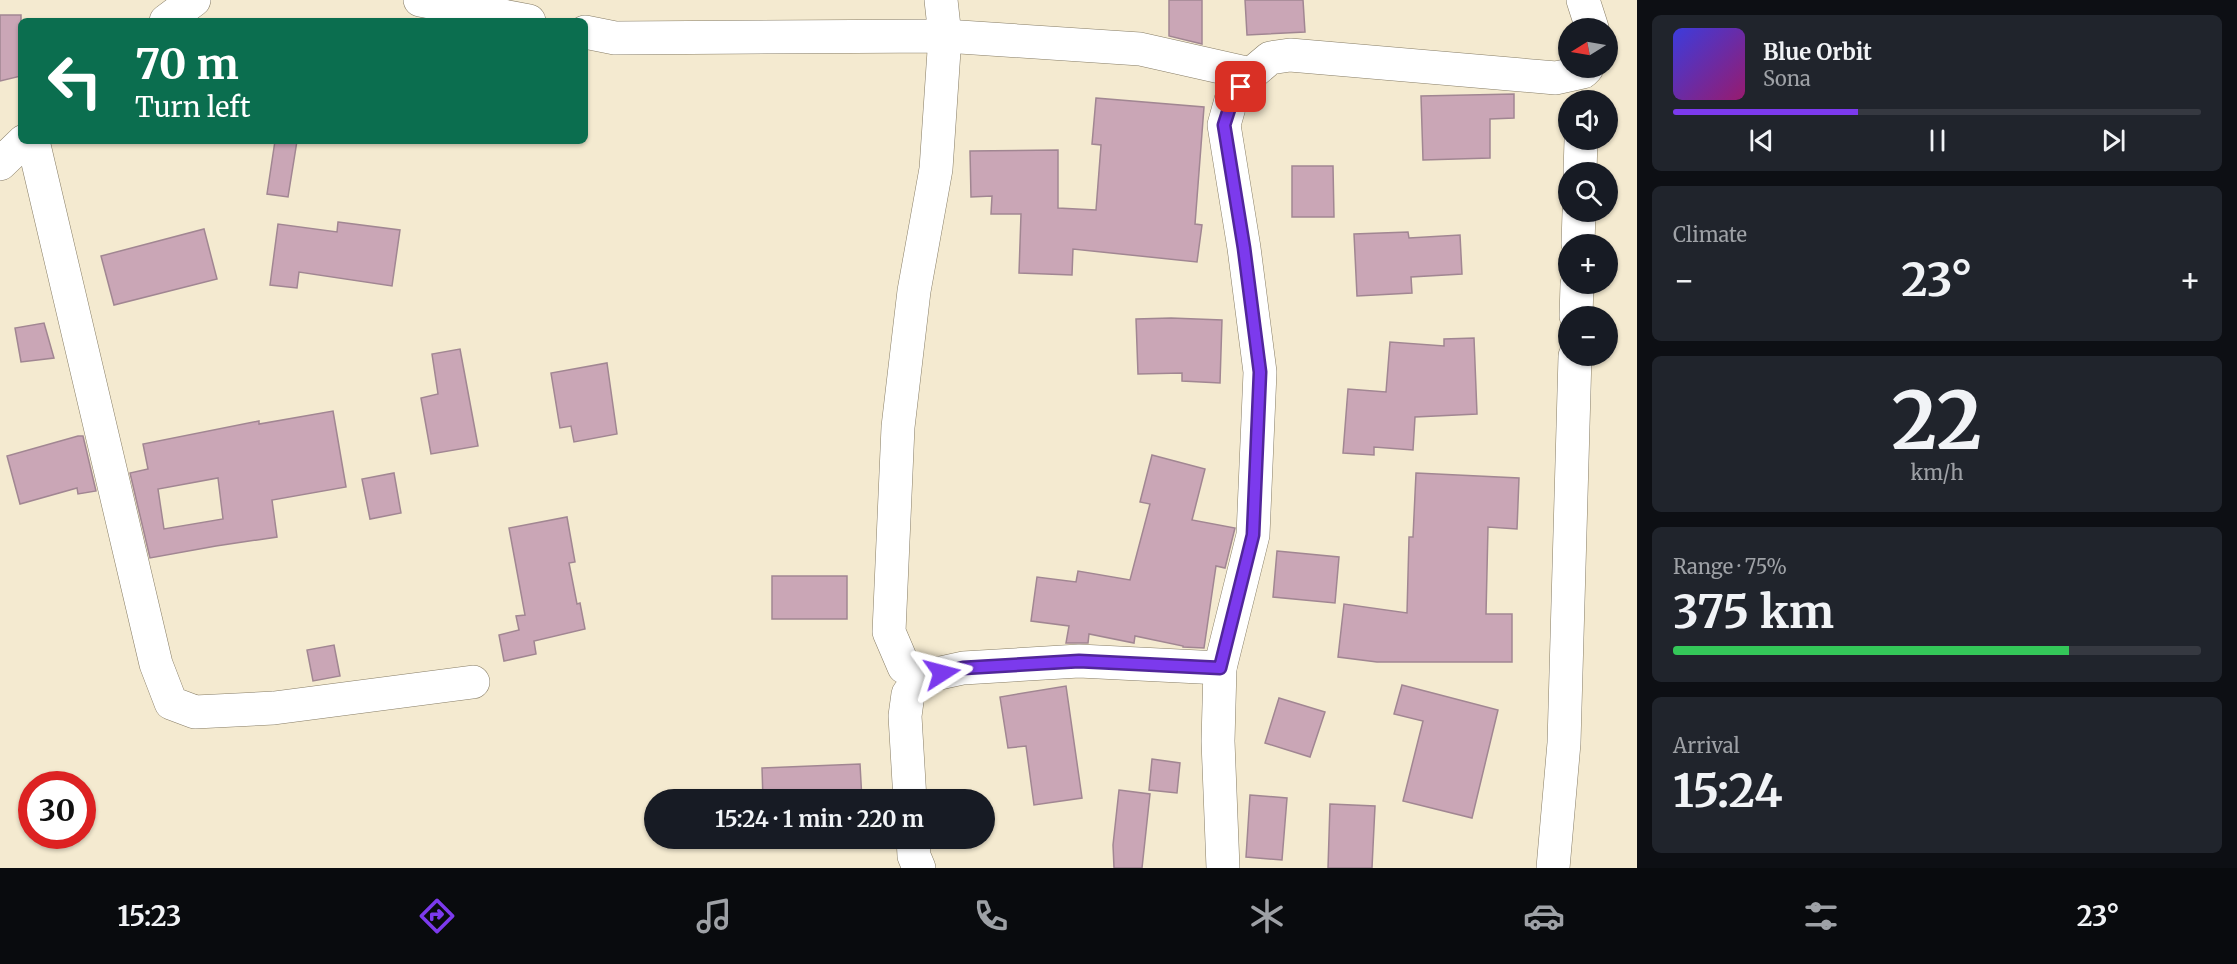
<!DOCTYPE html>
<meta charset="utf-8">
<style>
body{margin:0;font-family:Merriweather,serif;background:#20242c;color:#f1f3f6;height:100vh;display:flex;flex-direction:column;font-size:22px;white-space:nowrap}
*{box-sizing:border-box;margin:0}
p{font-size:20px;color:#9ea1a6}
.icon{flex:none;width:33px;height:33px;fill:none;stroke:currentColor;stroke-width:2;stroke-linecap:round;stroke-linejoin:round}
.map{position:relative;flex:1;overflow:hidden}
.drawer{display:flex;flex-direction:column;gap:15px;padding:15px;background:#0d0f14;width:600px}
.drawer>*{flex:none}
.hud{position:absolute;left:18px;top:18px;width:570px;height:126px;border-radius:9px;box-shadow:0 2px 4px #0004;background:#0b6e4f;color:#fff;overflow:hidden}
.needle{width:39px;rotate:259deg}
.controls{position:absolute;left:1558px;top:18px;display:grid;gap:12px}
.controls a{display:grid;place-items:center;width:60px;height:60px;border-radius:50%;background:#171b24;box-shadow:0 2px 4px #0004;font-size:30px}
.speed{position:absolute;left:18px;top:771px;display:flex;gap:12px;font-size:30px;font-weight:700;text-align:center}
.speed>*{display:grid;place-content:center;width:78px;height:78px;border-radius:50%;background:#171b24;box-shadow:0 2px 4px #0004;line-height:1}
.speed .limit{border:9px solid #d22;background:#fff;color:#111}
.pin{position:absolute;display:grid;place-items:center;width:51px;height:51px;color:#fff;margin:-26px;border-radius:12px;box-shadow:0 3px 9px #0006}
.me{position:absolute;width:66px;margin:-33px;rotate:81deg;stroke-linejoin:round;filter:drop-shadow(0 0 4px #0008)}
.turn{display:flex;align-items:center;gap:21px;height:126px;padding:0 18px;font-size:27px}
.turn .icon{width:78px;height:78px;stroke-width:2.5}
.turn b{display:block;font-size:42px;line-height:51px}
.big{font-size:45px;font-weight:700;line-height:1.1}
.drawer .tile{flex:1;display:flex;flex-direction:column;justify-content:center;gap:9px;min-width:0;padding:0 21px;border-radius:9px;background:#20242c}
.drawer .dial{align-items:center;gap:0}
.dial b{font-size:78px;line-height:1}
.song{display:flex;align-items:center;gap:18px}
.cover{width:72px;height:72px;border-radius:9px;background:linear-gradient(135deg,hsl(240 70% 55%),hsl(320 70% 35%))}
.played{height:6px;border-radius:3px;background:linear-gradient(90deg,#7c3aed 35%,#363941 35%)}
.keys{display:flex;justify-content:space-around;direction:ltr}
.heat{display:flex;justify-content:space-between;align-items:center;font-size:33px;direction:ltr}
.charge{height:9px;border-radius:4px;background:linear-gradient(90deg,#34c759 75%,#363941 0)}
.trip{position:absolute;left:644px;top:789px;width:351px;height:60px;border-radius:30px;background:#171b24;box-shadow:0 2px 4px #0004;font-weight:700;line-height:60px;text-align:center}
.menu{display:flex;height:96px;justify-content:space-around;align-items:center;background:#090b0e;color:#9ea1a6}
.menu .icon{width:42px;height:42px}
.menu .active{color:#7c3aed}
.menu b{font-size:27px;color:#f1f3f6}
main{display:flex;flex:1;min-height:0}
.map>svg:first-child{display:block}
.building{fill:#caa6b6;stroke:#a18692;stroke-width:1.5;fill-rule:evenodd}
.lines{fill:none;stroke-linecap:round;stroke-linejoin:round}
.minor-casing{stroke:#877d66;stroke-width:34}
.minor{stroke:#fff;stroke-width:33}
.route-casing{stroke:#51269a;stroke-width:15}
.route{stroke:#7c3aed;stroke-width:10}
</style>
<main>
<div class="map">
<svg width="1637" height="868" viewBox="0 0 1637 868">
<rect width="100%" height="100%" fill="#f4ead0"/>
<!-- building -->
<g class="building">
<path d="M1169 0H1202V44L1169 36Z"/>
<path d="M1245 0H1303L1305 32 1247 35Z"/>
<path d="M0 15H21V76L0 81Z"/>
<path d="M1514 94V118L1490 119V158L1423 160 1421 96Z"/>
<path d="M1096 98 1204 107 1195 224 1202 225 1197 262 1073 249 1072 275 1019 273 1021 214H991L992 196 971 197 970 151 1058 150V208L1096 210 1101 145 1092 144Z"/>
<path d="M275 141H297L288 197 267 194Z"/>
<path d="M1292 166H1333L1334 217H1292Z"/>
<path d="M338 222 400 230 392 286 299 272 297 288 270 285 278 224 337 232Z"/>
<path d="M204 229 217 279 114 305 101 256Z"/>
<path d="M1408 232 1409 238 1460 235 1462 274 1411 277 1412 293 1357 296 1354 234Z"/>
<path d="M1171 318 1222 320 1220 383 1182 381V373L1138 374 1136 319Z"/>
<path d="M44 323 54 358 21 362 15 328Z"/>
<path d="M1474 338 1477 414 1415 417 1413 450 1374 447V455L1343 453 1348 389 1386 392 1390 342 1444 346V339Z"/>
<path d="M460 349 478 446 431 454 421 398 438 394 432 354Z"/>
<path d="M607 363 617 434 574 442 571 426 560 428 551 373Z"/>
<path d="M333 411 346 487 272 500 277 537 216 546 150 558 130 473 148 469 143 444 259 421V424ZM218 478 223 519 164 529 158 489Z"/>
<path d="M78 436H83L96 491 78 494 77 488 20 504 7 456Z"/>
<path d="M1152 455 1205 469 1192 520 1235 528 1225 568 1216 566 1204 648 1183 647V646L1135 636 1134 643 1089 634 1088 643H1066L1069 626 1031 621 1037 577 1076 582 1078 571 1130 580 1150 504 1140 502Z"/>
<path d="M394 473 401 513 370 519 362 479Z"/>
<path d="M1416 473 1519 478 1517 529 1488 527 1486 614H1512V662H1377L1338 657 1344 604 1407 613 1409 537H1413Z"/>
<path d="M567 517 575 562 569 563 577 604 580 603 585 629 534 641 536 654 504 661 499 635 519 630 516 616 525 615 509 528Z"/>
<path d="M1277 551 1339 557 1335 603 1273 597Z"/>
<rect x="772" y="576" width="75" height="43"/>
<path d="M334 645 340 676 313 681 307 650Z"/>
<path d="M1402 685 1498 710 1472 818 1403 801 1423 721 1394 714Z"/>
<path d="M1066 686 1082 798 1034 805 1026 746 1008 748 1000 697Z"/>
<path d="M1279 698 1325 712 1310 757 1265 743Z"/>
<path d="M1152 759 1180 763 1177 793 1149 790Z"/>
<path d="M860 764 862 800H763L762 768Z"/>
<path d="M1119 790 1150 794 1142 868H1114L1113 845Z"/>
<path d="M1250 795 1287 798 1282 860 1246 857Z"/>
<path d="M1330 804 1375 806 1372 868H1328Z"/>
</g>
<g class="lines">
<!-- minor casing -->
<g class="minor-casing">
<g id="minor">
<path d="M420 0 529 21"/>
<path d="M1583 0 1592 28"/>
<path d="M166 21 194 0"/>
<path d="M585 32 615 38 945 36 1140 49 1251 74"/>
<path d="M33 141 156 664 171 703 195 712 274 708 473 682"/>
<path d="M0 164 24 141"/>
<path d="M1580 172 1581 140"/>
<path d="M1578 244 1579 212"/>
<path d="M1576 316 1577 284"/>
<path d="M922 677 904 667 889 632 898 427 914 291 936 169 945 36 941 0"/>
<path d="M910 800 905 716 908 694 922 677 963 668 1079 661 1220 668"/>
<path d="M913 838 914 856 919 868"/>
<path d="M1223 868 1218 741 1220 668 1253 535 1260 372 1244 248 1224 125 1231 100 1251 74 1270 58 1290 55 1556 78 1583 72 1587 68"/>
<path d="M1553 868 1564 743 1575 356"/>
</g>
</g>
<!-- minor -->
<use href="#minor" class="minor"/>
</g>
<g class="lines">
<!-- route casing -->
<g class="route-casing">
<path id="route" d="M942 673 963 668 1079 661 1220 668 1253 535 1260 372 1244 248 1224 125 1232 100 1241 87"/>
</g>
<!-- route -->
<use href="#route" class="route"/>
</g>
</svg>
<div class="controls">
<a><svg class="needle" viewBox="-14 -14 28 28"><path d="M0-13l5 13h-10z" fill="#e53935"/><path d="M0 13l5-13h-10z" fill="#9ea1a6"/></svg></a>
<a><svg class="icon" aria-label="sound" viewBox="0 0 24 24"><path d="M4 9h4l5-4v14l-5-4H4zM17 9q2 3 0 6"/></svg></a>
<a><svg class="icon" aria-label="search" viewBox="0 0 24 24"><circle cx="10" cy="10" r="6"/><path d="M15 15l6 6"/></svg></a>
<a>+</a>
<a>−</a>
</div>
<div class="speed"><div class="limit">30</div></div>
<div class="pin" style="left:1241px;top:87px;background:#d93025"><svg class="icon" aria-label="arrive" viewBox="0 0 24 24"><path d="M6 21V4h12l-3 4 3 4H6"/></svg></div>
<svg class="me" style="left:942px;top:673px" viewBox="-20 -20 40 40"><path d="M0-17L14 15 0 8-14 15z" fill="#7c3aed" stroke="#fff" stroke-width="4"/></svg>
<div class="trip">15:24 · 1 min · 220 m</div>
<div class="hud">
<div class="turn"><svg class="icon" aria-label="left" viewBox="0 0 24 24"><path d="M17 20v-9H6M10 6l-5 5 5 5"/></svg><div><b>70 m</b>Turn left</div></div>
</div>
</div>
<section class="drawer">
<div class="tile">
<div class="song"><i class="cover"></i><div><b>Blue Orbit</b><p>Sona</p></div></div>
<div class="played"></div>
<div class="keys"><svg class="icon" aria-label="previous" viewBox="0 0 24 24"><path d="M18 5L8 12l10 7zM5 5v14"/></svg><svg class="icon" aria-label="pause" viewBox="0 0 24 24"><path d="M8 5v14M16 5v14"/></svg><svg class="icon" aria-label="next" viewBox="0 0 24 24"><path d="M6 5l10 7-10 7zM19 5v14"/></svg></div>
</div>
<div class="tile"><p>Climate</p>
<div class="heat"><a>−</a><b class="big">23°</b><a>+</a></div>
</div>
<div class="tile dial"><b>22</b><p>km/h</p></div>
<div class="tile"><p>Range · 75%</p><b class="big">375 km</b><div class="charge"></div></div>
<div class="tile"><p>Arrival</p><b class="big">15:24</b></div>
</section>
</main>
<nav class="menu">
<b>15:23</b>
<svg class="icon active" aria-label="directions" viewBox="0 0 24 24"><path d="M12 3l9 9-9 9-9-9zM9 14v-3h6M13 9l2 2-2 2"/></svg>
<svg class="icon" aria-label="music" viewBox="0 0 24 24"><path d="M9 18V5l10-2v13"/><circle cx="6" cy="18" r="3"/><circle cx="16" cy="16" r="3"/></svg>
<svg class="icon" aria-label="phone" viewBox="0 0 24 24"><path d="M5 4h4l2 5-3 2q2 4 5 5l2-3 5 2v4C11 20 4 13 5 4z"/></svg>
<svg class="icon" aria-label="climate" viewBox="0 0 24 24"><path d="M12 3v18M4 7l16 10M4 17L20 7"/></svg>
<svg class="icon" aria-label="car" viewBox="0 0 24 24"><path d="M5 17H2v-5l4-1 3-4h7l3 4 3 1v5h-3M9 17h6M6 11h13"/><circle cx="7" cy="17" r="2"/><circle cx="17" cy="17" r="2"/></svg>
<svg class="icon" aria-label="filters" viewBox="0 0 24 24"><path d="M4 7h16M4 17h16"/><circle cx="9" cy="7" r="2"/><circle cx="15" cy="17" r="2"/></svg>
<b>23°</b>
</nav>
